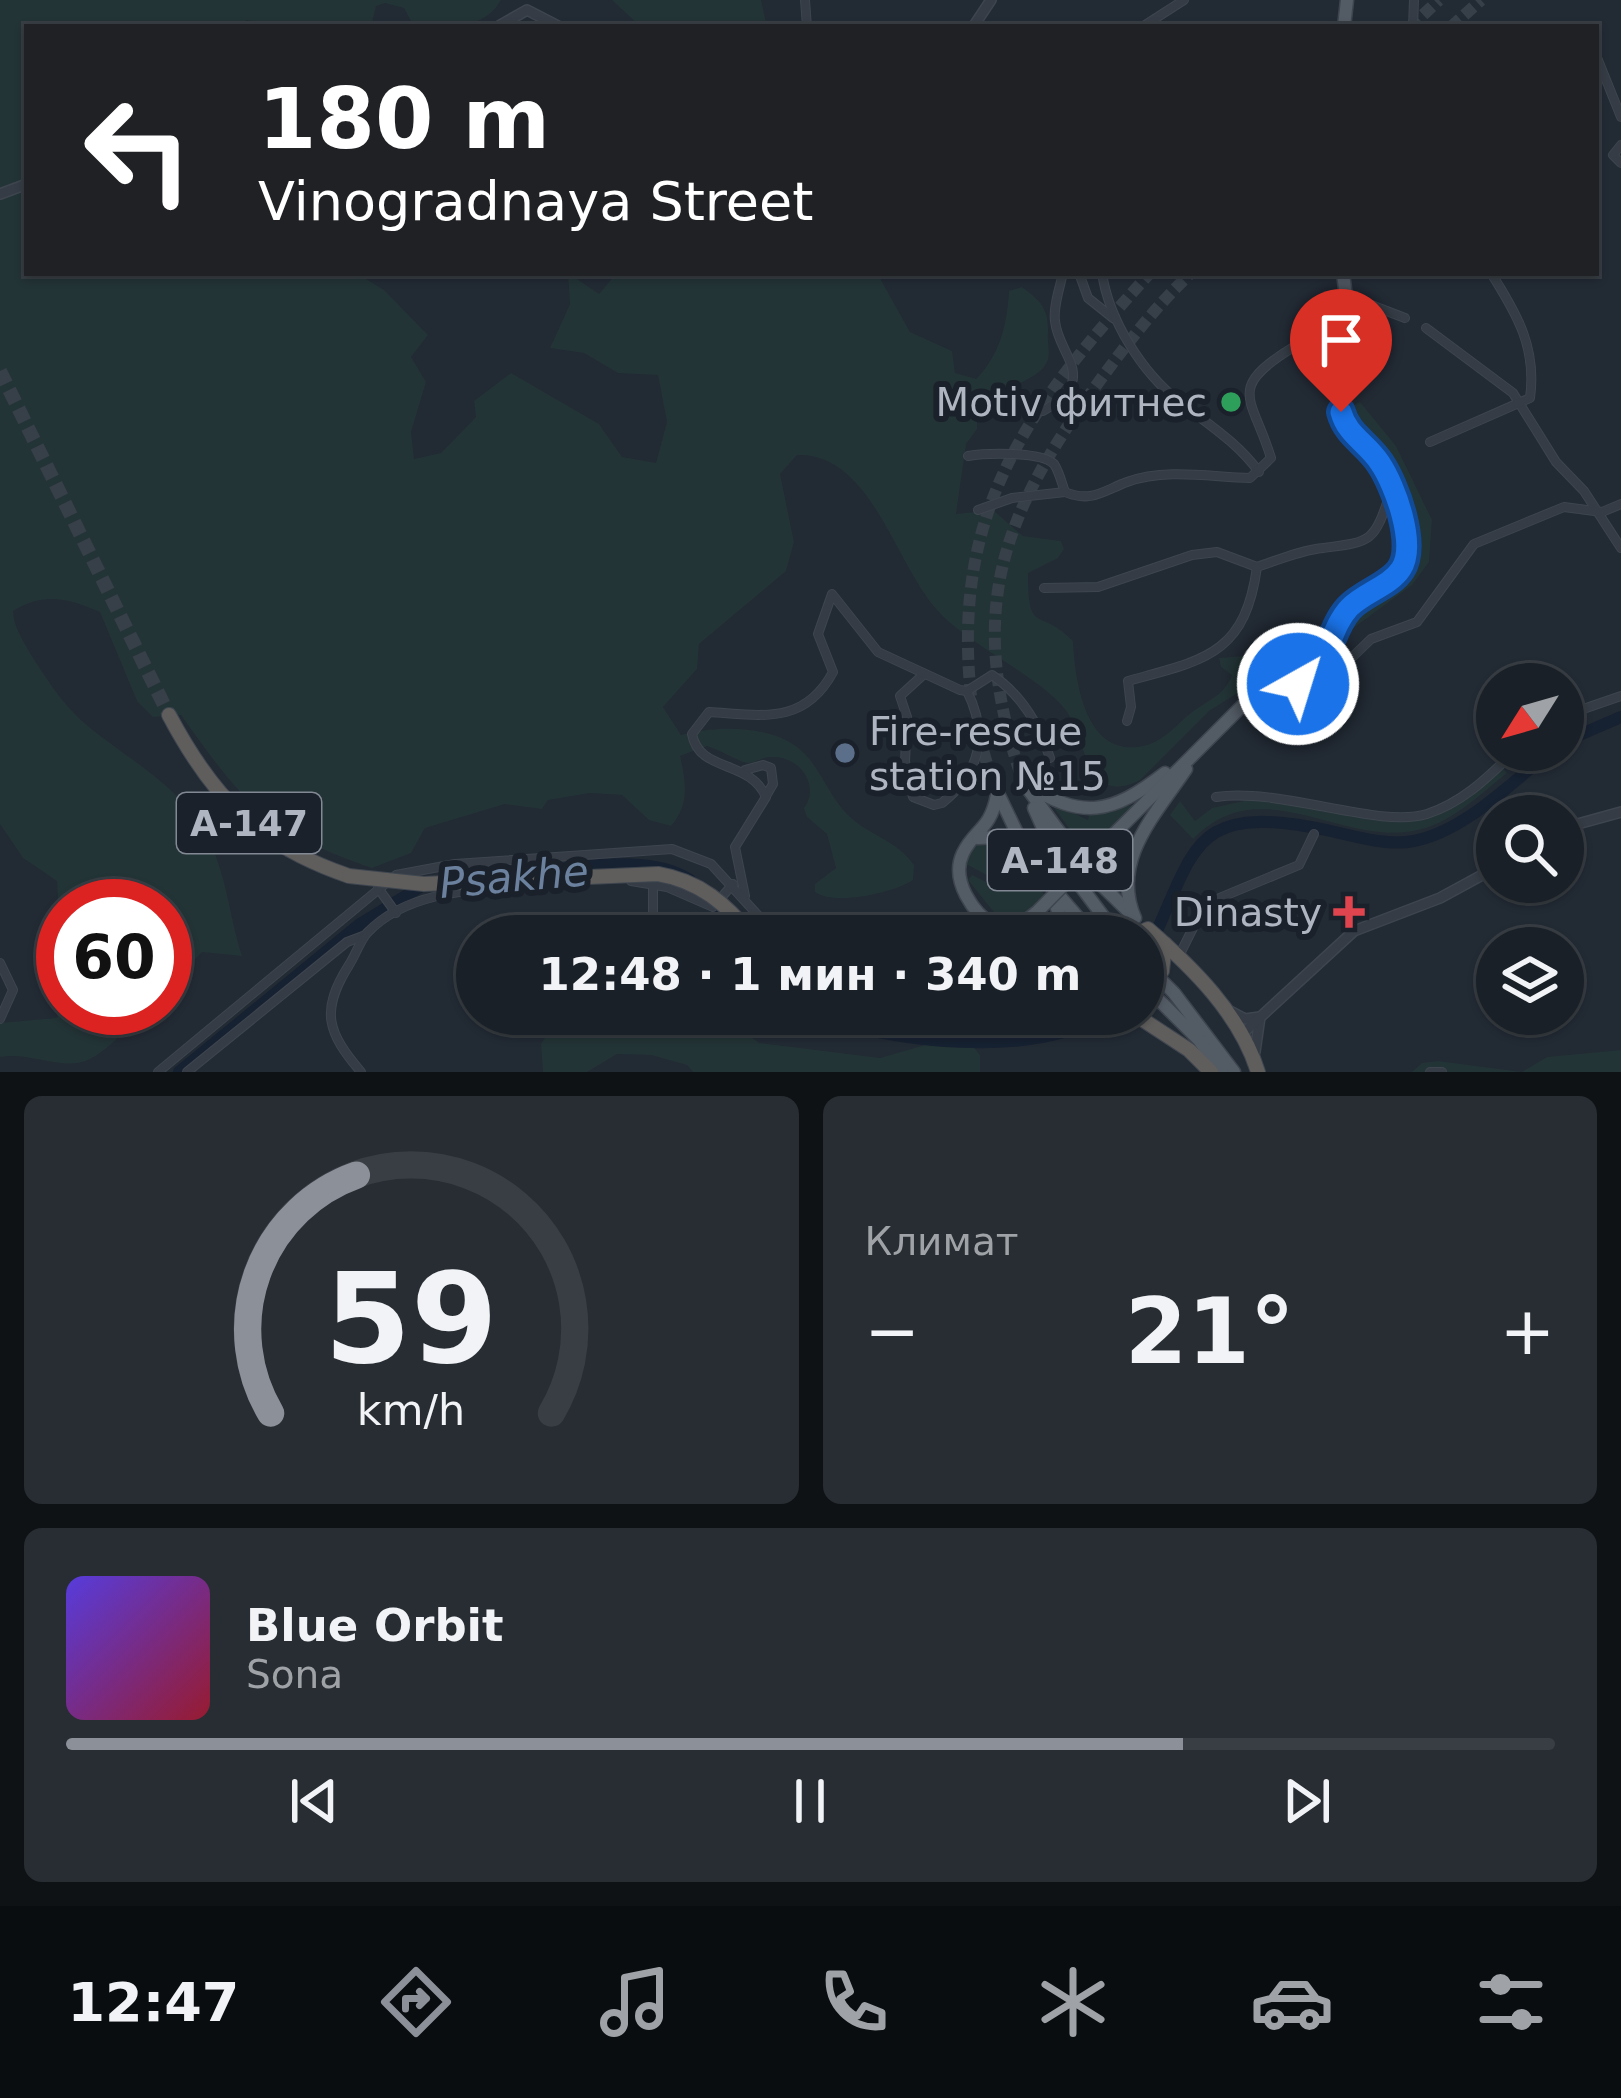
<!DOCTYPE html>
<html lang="ru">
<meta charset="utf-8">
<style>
body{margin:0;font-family:"DejaVu Sans",sans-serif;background:#272d33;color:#f1f3f6;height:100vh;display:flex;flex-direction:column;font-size:45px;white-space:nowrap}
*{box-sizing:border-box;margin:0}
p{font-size:39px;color:#9fa3a7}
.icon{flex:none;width:66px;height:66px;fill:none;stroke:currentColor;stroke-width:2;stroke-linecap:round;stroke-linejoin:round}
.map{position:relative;height:1072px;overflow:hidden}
.panel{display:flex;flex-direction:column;gap:24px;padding:24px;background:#0e1215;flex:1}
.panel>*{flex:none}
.hud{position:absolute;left:24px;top:24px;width:1575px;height:252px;border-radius:0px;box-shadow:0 3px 9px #0004,0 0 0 3px #383e44;background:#202124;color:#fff;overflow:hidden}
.needle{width:78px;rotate:233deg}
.tools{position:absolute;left:1476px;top:663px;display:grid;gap:24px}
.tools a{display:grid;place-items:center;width:108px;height:108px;border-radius:50%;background:#1a2027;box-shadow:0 3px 9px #0004,0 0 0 3px #383e44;font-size:60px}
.speed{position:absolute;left:36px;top:879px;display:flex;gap:24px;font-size:60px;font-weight:700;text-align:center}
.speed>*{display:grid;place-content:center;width:156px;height:156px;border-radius:50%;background:#1a2027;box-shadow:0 3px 9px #0004,0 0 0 3px #383e44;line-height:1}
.speed .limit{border:18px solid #d22;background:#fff;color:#111}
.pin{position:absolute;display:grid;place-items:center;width:102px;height:102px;color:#fff;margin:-123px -51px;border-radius:50% 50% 50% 0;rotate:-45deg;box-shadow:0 0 12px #0007}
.pin .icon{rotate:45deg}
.me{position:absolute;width:132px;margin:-66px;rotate:39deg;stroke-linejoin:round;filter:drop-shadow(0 0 9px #0008)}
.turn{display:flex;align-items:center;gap:42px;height:252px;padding:0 36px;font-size:54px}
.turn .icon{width:156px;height:156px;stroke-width:2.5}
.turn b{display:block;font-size:84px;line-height:102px}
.big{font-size:90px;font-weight:800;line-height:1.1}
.panel .widget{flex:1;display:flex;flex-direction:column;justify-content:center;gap:18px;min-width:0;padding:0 42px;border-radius:18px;background:#272d33}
.panel .dial{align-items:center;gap:0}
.dial svg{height:312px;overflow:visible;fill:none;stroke:#383e44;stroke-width:7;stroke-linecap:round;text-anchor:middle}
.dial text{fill:#f1f3f6;stroke:none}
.song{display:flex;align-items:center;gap:36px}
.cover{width:144px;height:144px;border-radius:18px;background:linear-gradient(135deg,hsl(250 70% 55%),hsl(350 70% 35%))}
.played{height:12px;border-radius:6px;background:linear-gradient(90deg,#8c9099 75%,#383e44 75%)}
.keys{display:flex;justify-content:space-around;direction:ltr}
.heat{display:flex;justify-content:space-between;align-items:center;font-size:66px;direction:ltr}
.panel .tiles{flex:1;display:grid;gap:24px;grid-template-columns:1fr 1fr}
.widget:last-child{grid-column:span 2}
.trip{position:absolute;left:456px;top:915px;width:708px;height:120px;border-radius:60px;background:#1a2027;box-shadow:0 3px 9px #0004,0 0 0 3px #383e44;font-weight:800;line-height:120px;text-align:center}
.menu{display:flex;height:192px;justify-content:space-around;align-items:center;background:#0a0d10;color:#9fa3a7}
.menu .icon{width:84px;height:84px}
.menu .selected{color:#8c9099}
.menu b{font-size:54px;color:#f1f3f6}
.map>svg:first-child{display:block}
.green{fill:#233436}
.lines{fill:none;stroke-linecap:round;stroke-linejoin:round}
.river{stroke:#162131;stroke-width:12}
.primary-tunnel{stroke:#373f49;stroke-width:12;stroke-dasharray:12 6;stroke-linecap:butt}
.trunk-tunnel{stroke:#373f49;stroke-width:14;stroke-dasharray:14 7;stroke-linecap:butt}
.minor-casing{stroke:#3e454f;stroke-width:10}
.tertiary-casing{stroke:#3e454f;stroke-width:12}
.primary-casing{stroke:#3e454f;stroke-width:15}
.trunk-casing{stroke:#3f4650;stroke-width:16}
.minor{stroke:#353c45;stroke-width:8}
.tertiary{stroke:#353c45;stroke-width:9}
.primary{stroke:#535b65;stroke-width:12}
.trunk{stroke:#5f5e5c;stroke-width:14}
.primary-bridge-casing{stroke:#3e454f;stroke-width:15;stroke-linecap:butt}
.trunk-bridge-casing{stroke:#3f4650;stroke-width:16;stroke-linecap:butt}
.primary-bridge{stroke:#535b65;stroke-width:12}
.trunk-bridge{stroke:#5f5e5c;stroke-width:14}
.route-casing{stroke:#114b97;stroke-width:30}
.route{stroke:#1a73e8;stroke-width:21}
.leisure-dot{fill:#2e9e5b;stroke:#1a212a;stroke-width:4.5}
.service-dot{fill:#5c6f8a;stroke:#1a212a;stroke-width:4.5}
.health-dot{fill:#e0444e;stroke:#1a212a;stroke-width:4.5}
.labels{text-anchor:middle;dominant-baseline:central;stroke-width:12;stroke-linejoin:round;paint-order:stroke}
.shield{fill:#1a212a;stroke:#828994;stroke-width:3}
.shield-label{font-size:36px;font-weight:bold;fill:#afb6c2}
.poi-label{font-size:39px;fill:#afb6c2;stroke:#1a212a;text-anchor:end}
.water-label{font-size:42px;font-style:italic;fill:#6b819e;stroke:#1a212a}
</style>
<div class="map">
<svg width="1621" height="1072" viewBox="0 0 1621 1072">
<rect width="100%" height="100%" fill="#222a34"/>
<!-- green -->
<g class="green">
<path d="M0 0H501C484 31 445 27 414 27L404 8 385 3 376 6 371 27H267L264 22 246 20 239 27H27V273H356L384 290 428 335 411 357 426 382 411 432 414 459 441 453 476 417 474 401 511 373 599 424 622 457 656 463 667 422 658 375 618 373 584 353 550 348 570 304 568 273 599 294 617 273H877L910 332 952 351 955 373 976 379C1000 355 1007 324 1009 291L1022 287C1041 301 1049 309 1048 333 1047 342 1051 354 1047 362 1038 383 992 389 977 407V429L966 444 956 514 993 510 1023 536 1061 541 1064 549 1058 558 1028 573C1028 638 1040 606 1073 641 1075 682 1086 762 1147 745 1165 740 1178 723 1192 712 1207 701 1226 694 1232 675L1221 667 1219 658 1257 655 1267 664 1280 665 1317 636 1347 625 1357 611 1412 570C1435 520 1384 458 1353 423V406L1360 402 1396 446 1432 520 1429 562 1412 585 1300 667 1255 682 1209 711 1140 780C1087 808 1086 741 1067 712 1045 679 966 644 937 610 894 562 871 453 797 455L780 474 794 542 786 571 699 644 697 669 663 707 681 735C716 725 777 724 805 754 822 772 830 797 848 815 868 835 897 840 914 865L913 880C894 893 834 906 815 892V884L836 868 827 834 807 817 804 808C821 786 799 755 771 757 759 757 755 766 743 762 731 757 719 750 707 746L680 756C686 781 690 805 671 826L649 820 622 795 590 793 548 800 542 809 505 804 425 828 411 853 372 868C267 832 244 804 181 715L153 717 137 701 100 612C67 598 44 592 13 611 14 628 22 638 30 653 44 675 61 702 81 720 119 754 171 779 200 824 226 864 228 912 242 956L202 952 165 989V906H138L115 892 86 906H63L59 920 57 881 23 858 0 824Z"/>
<path d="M612 0H761L767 27H641Z"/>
<path d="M1503 768 1507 773C1479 795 1450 825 1413 831 1336 844 1260 770 1193 839L1170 815 1180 801 1195 821 1212 808 1253 799 1417 818 1477 790Z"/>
<path d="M1050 802 1088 820 1090 810 1135 805 1087 853Z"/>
<path d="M991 841 1009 848 1046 897 1023 916H997L968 880 972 875 1005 891 1023 880 1012 863 1000 871 1006 881 1002 883 964 863 975 845Z"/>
<path d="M68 1008H87L95 1022 129 1018 146 1008C129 1025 103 1059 78 1063 52 1066 26 1052 0 1057V1023L56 1018Z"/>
<path d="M560 1014H721L759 1043 880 1058 946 1039 972 1045 980 1055V1072H693L687 1065 651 1055 617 1054 587 1072H543L541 1044Z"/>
<path d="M1621 1050V1072H1412L1422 1063 1438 1061 1522 1072 1547 1057Z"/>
</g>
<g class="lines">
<!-- river -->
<g class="river">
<path d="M1563 742 1621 717"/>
<path d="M516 874C568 870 646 851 690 880"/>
<path d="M717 907 741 936"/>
<path d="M1143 961C1198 849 1185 800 1331 831 1357 837 1387 846 1414 841 1466 831 1512 781 1553 750"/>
<path d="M812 1014C888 1042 1033 1060 1105 1014"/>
<path d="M179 1072 360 924 425 884"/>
</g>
<!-- primary-tunnel -->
<g class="primary-tunnel">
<path d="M1410 27 1439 0"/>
<path d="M1451 27 1481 0"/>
<path d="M971 696C951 508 1030 405 1150 273"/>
<path d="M978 734 993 783"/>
<path d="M1020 773C969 616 997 524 1090 394 1121 351 1153 309 1191 273"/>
</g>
<!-- trunk-tunnel -->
<path class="trunk-tunnel" d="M0 371 169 715"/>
<!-- minor casing -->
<g class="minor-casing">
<g id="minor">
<path d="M805 0 807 27"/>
<path d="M1142 27 1184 0"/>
<path d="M1413 27 1414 0"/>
<path d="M1596 55 1621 117"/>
<path d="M1621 145 1613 155 1621 163"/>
<path d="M1079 273 1088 298 1113 318"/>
<path d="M1102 273C1109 320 1142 373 1180 402 1209 425 1237 442 1259 472"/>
<path d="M1426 328 1513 393 1556 462 1584 491 1621 548"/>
<path d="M1043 411C1101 378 1058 356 1055 321 1053 307 1060 287 1063 273"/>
<path d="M1430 442 1530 398C1537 348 1517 314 1491 273"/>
<path d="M968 456C985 453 1042 451 1054 464 1059 471 1062 484 1065 492 1091 503 1103 491 1127 482 1166 468 1210 477 1250 478L1271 458C1253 398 1225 389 1292 348 1311 337 1321 313 1340 301L1358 300 1405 318"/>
<path d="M978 510 1012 498 1065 492"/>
<path d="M1044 588 1098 587 1192 555 1217 552 1257 567"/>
<path d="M1321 665H1344L1371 639 1417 622 1474 544 1564 507 1602 512 1621 504"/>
<path d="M923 675 900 696 907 717 905 762 913 797 934 805 942 803C980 773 989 735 967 691"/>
<path d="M1563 716 1621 696"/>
<path d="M1127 721 1131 707 1128 681C1204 660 1245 655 1257 567 1278 560 1301 550 1323 548 1372 542 1374 542 1390 494"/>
<path d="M745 770 763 765 771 768 773 784 766 796"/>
<path d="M1216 797C1280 787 1379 829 1427 814 1464 802 1489 776 1516 750"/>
<path d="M631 881 667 887 713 907 733 884"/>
<path d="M378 888 396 913"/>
<path d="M745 896 735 847 766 797C750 759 699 773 692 734L709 712C760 715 804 726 833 672L818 634 832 594 878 652 960 690 967 691 992 675C1022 695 1039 724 1050 758"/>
<path d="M653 936V883"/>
<path d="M1179 956 1205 904 1299 865 1314 834"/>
<path d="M0 963 13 990 0 1019"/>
<path d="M158 1072 396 875 455 864 672 849 711 864 777 936"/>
<path d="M187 1072 347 942 363 936"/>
<path d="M361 1072C327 1032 320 1011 349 965 355 956 360 941 367 933 404 894 463 890 514 887"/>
<path d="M1430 1072H1442"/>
</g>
</g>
<!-- tertiary casing -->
<g class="tertiary-casing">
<g id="tertiary">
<path d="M497 27 527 10 560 27"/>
<path d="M973 27 991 0"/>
<path d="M0 194 27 184"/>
<path d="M1563 828 1621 812"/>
<path d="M1230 1011 1245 1019 1260 1017 1255 1052"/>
<path d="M1243 1033 1354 931 1440 898 1497 867"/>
</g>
</g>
<!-- primary casing -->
<g class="primary-casing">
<g id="primary">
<path d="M1344 27 1347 0"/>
<path d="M993 783 1032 864 1094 936"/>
<path d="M1024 783C1083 821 1112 814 1165 773"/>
<path d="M1028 789 1090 874 1129 912"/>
<path d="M997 795C990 831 975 828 963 853 950 880 973 914 996 927L1020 925 1037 912"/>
<path d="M1034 808 1052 848 1118 936"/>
<path d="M978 838 998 837 1021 850"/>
<path d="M1091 857 1243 705 1309 678 1327 655 1345 613 1401 569 1406 555 1404 526 1384 471 1348 430 1341 412 1350 328 1343 273"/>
<path d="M1052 897 1059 913 1056 936"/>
<path d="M1135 918C1110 861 1155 815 1186 769"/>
<path d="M1174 993 1234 1072"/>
<path d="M1163 1004 1199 1040 1222 1072"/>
</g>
</g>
<!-- trunk casing -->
<g class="trunk-casing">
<g id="trunk">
<path d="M169 715C213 798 259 846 349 876"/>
<path d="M1132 936 1148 929C1193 968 1240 1014 1258 1072"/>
<path d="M1143 998 1162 971 1165 944"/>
<path d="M838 1014C886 1030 1028 1038 1072 1014"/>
<path d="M1134 1014 1189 1050 1211 1072"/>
</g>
</g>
<!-- minor -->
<use href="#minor" class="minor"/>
<!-- tertiary -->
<use href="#tertiary" class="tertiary"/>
<!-- primary -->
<use href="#primary" class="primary"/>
<!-- trunk -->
<use href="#trunk" class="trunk"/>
<!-- primary-bridge casing -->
<g class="primary-bridge-casing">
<g id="primary-bridge">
<path d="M1037 912 1091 857"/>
<path d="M1143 962 1174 993"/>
<path d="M1143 985 1163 1004"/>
</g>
</g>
<!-- trunk-bridge casing -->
<g class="trunk-bridge-casing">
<path id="trunk-bridge" d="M349 876 424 884 658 874C700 881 726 904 752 936"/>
</g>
<!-- primary-bridge -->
<use href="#primary-bridge" class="primary-bridge"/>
<!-- trunk-bridge -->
<use href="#trunk-bridge" class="trunk-bridge"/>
</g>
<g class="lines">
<!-- route casing -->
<g class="route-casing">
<path id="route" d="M1298 684C1331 668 1327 632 1349 608 1363 593 1390 586 1401 569 1417 545 1395 485 1380 463 1367 443 1347 435 1341 412"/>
</g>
<!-- route -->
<use href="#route" class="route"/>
</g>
<!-- markers -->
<circle class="leisure-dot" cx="1231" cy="402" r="12"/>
<circle class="service-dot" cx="845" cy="753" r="12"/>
<path class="health-dot" d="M1343 894h12v12h12v12h-12v12h-12v-12h-12v-12h12z"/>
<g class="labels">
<!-- shield labels -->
<g class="shield">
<rect x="177" y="793" width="144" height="60" rx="9"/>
<rect x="988" y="830" width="144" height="60" rx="9"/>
</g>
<g class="shield-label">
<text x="249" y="823">А-147</text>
<text x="1060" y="860">А-148</text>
</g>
<!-- poi labels -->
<g class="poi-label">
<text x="1207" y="402">Motiv фитнес</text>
<text x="869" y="731" text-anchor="start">Fire-rescue<tspan x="869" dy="45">station №15</tspan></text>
<text x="1322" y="912">Dinasty</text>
</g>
<!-- water labels -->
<g class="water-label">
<text transform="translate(514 877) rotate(-5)">Psakhe</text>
</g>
</g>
</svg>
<div class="tools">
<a><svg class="needle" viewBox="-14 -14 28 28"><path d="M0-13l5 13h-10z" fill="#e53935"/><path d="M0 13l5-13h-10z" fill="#9fa3a7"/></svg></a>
<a><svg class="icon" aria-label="search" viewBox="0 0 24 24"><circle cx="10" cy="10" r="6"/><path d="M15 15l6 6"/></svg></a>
<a><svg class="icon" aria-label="layers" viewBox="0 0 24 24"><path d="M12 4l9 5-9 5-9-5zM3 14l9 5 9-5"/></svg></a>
</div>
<div class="speed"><div class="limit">60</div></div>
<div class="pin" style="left:1341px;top:412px;background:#d93025"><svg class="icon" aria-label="arrive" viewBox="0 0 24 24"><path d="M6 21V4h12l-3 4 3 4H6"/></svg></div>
<svg class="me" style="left:1298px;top:684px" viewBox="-20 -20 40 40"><circle r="17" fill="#1a73e8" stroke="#fff" stroke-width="3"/><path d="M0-11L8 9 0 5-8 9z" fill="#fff"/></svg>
<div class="trip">12:48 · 1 мин · 340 m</div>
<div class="hud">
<div class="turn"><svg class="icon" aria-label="left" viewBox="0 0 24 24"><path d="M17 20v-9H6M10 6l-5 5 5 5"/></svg><div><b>180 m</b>Vinogradnaya Street</div></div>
</div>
</div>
<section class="panel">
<div class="tiles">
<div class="widget dial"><svg viewBox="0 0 100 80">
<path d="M14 69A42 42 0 1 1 86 69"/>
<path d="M14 69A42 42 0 0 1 36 8" stroke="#8c9099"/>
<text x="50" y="56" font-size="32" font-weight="700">59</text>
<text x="50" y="72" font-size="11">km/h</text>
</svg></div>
<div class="widget"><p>Климат</p>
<div class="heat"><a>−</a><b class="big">21°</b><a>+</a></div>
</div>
<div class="widget">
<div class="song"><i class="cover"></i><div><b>Blue Orbit</b><p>Sona</p></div></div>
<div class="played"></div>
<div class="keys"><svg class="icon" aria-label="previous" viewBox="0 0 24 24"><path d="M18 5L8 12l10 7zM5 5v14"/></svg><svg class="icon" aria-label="pause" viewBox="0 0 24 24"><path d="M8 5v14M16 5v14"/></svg><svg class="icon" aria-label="next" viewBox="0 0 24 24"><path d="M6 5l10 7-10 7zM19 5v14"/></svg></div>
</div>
</div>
</section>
<nav class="menu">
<b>12:47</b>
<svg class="icon selected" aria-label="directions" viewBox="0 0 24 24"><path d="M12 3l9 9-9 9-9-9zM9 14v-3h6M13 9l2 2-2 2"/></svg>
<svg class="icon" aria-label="music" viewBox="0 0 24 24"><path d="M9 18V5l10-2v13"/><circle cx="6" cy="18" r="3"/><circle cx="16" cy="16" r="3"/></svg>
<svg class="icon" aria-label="phone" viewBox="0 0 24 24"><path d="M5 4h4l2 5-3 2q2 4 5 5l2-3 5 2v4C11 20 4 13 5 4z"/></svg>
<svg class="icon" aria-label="climate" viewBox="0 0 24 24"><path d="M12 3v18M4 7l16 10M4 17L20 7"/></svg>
<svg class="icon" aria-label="car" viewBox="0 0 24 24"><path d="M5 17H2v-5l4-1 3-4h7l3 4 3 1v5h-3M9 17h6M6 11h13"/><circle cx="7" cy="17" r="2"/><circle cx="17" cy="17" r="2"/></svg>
<svg class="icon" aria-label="filters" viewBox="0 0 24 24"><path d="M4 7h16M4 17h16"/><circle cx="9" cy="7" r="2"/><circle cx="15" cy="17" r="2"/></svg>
</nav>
